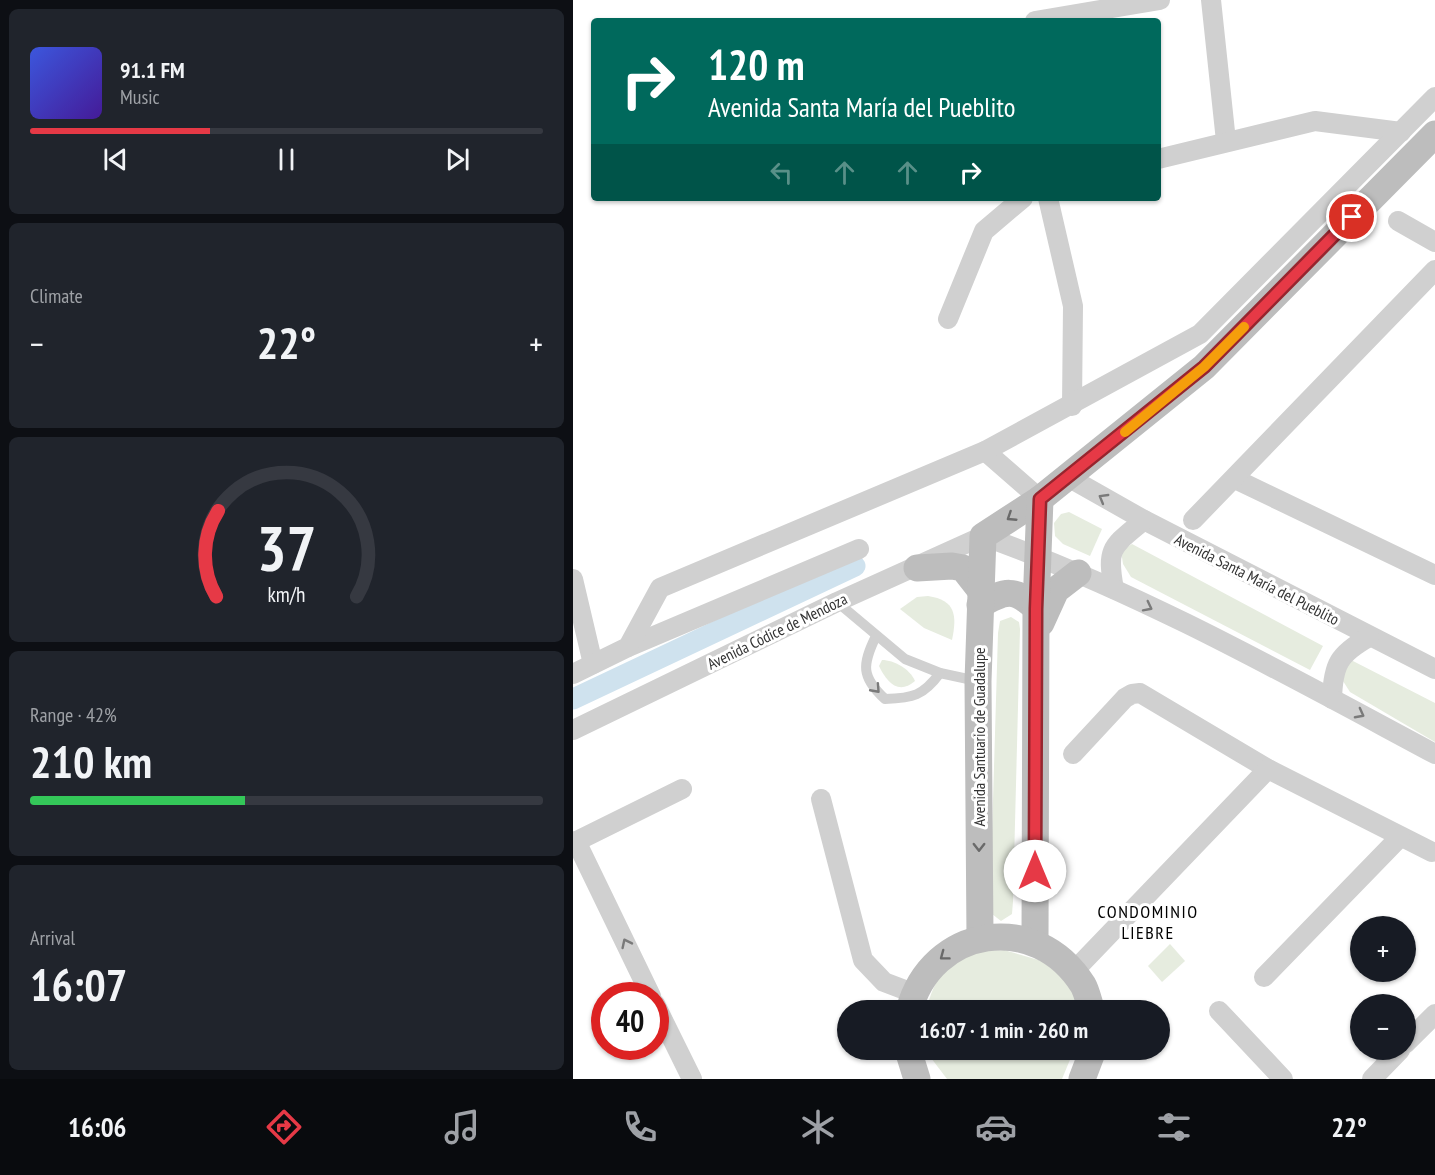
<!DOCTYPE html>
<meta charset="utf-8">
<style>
body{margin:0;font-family:"PT Sans Narrow",sans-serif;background:#20242c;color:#f1f3f6;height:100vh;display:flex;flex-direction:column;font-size:22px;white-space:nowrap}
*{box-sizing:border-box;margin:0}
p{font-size:20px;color:#9ea1a6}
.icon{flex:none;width:33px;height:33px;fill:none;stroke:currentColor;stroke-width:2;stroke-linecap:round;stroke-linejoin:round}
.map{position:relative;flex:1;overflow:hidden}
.details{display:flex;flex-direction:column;gap:9px;padding:9px;background:#0d0f14;width:573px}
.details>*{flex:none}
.guide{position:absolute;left:18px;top:18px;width:570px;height:183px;border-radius:6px;box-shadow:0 2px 4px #0004;background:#00695c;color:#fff;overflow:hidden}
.fabs{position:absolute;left:777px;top:916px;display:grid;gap:12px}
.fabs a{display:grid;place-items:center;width:66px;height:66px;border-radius:50%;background:#171b24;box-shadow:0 2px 4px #0004;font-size:30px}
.speed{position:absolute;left:18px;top:982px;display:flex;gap:12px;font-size:30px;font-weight:700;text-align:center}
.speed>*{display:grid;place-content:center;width:78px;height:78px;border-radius:50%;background:#171b24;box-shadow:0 2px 4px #0004;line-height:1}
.speed .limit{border:9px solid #d22;background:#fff;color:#111}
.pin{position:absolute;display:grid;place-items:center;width:51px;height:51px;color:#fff;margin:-26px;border:3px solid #fff;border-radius:50%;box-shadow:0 2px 6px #0007}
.me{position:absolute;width:66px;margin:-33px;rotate:0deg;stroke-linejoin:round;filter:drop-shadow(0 0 4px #0008)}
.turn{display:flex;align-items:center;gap:21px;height:126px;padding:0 18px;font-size:27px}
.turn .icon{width:78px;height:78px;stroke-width:2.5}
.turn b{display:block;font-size:42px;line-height:51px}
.lanes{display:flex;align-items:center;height:57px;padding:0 18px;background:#0003;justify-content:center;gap:30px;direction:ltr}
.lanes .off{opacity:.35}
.big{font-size:45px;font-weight:700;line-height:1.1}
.details .card{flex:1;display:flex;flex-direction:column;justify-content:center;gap:9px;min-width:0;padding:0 21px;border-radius:9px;background:#20242c}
.details .dial{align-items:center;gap:0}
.dial svg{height:156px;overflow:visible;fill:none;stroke:#363941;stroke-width:7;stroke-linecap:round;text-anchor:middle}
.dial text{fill:#f1f3f6;stroke:none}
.song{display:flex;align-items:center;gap:18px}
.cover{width:72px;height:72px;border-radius:9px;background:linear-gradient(135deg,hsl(230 70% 55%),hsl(260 70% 35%))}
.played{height:6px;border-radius:3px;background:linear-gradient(90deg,#e63946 35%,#363941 35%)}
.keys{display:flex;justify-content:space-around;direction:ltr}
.heat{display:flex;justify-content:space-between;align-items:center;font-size:33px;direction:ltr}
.charge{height:9px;border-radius:4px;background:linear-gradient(90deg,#34c759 42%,#363941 0)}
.trip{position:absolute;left:264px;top:1000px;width:333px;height:60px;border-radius:30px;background:#171b24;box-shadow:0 2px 4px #0004;font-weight:700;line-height:60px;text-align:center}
.dock{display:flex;height:96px;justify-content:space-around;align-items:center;background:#090b0e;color:#9ea1a6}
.dock .icon{width:42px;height:42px}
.dock .selected{color:#e63946}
.dock b{font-size:27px;color:#f1f3f6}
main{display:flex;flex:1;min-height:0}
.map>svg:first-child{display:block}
.green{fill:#e6ecdf}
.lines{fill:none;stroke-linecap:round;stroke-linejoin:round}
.canal{stroke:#cfe2ee;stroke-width:21}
.lane{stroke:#d0d0d0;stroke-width:10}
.street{stroke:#d0d0d0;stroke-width:20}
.secondary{stroke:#bdbdbd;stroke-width:27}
.oneway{stroke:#7a7a7a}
.oneway2{stroke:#6a6a6a}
.route-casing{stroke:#96252e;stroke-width:15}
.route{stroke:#e63946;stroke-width:10}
.slow{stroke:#f59e0b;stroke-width:10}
.labels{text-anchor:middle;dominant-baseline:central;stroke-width:6;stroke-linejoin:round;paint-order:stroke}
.street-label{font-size:16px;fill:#333;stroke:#fff}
.neighbourhood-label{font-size:18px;letter-spacing:1.5px;fill:#000;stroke:#fff}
</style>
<main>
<section class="details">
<div class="card">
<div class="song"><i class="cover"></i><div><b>91.1 FM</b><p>Music</p></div></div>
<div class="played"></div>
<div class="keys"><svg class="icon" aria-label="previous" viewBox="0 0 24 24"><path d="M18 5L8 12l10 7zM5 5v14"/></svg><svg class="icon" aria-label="pause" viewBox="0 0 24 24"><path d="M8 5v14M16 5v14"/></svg><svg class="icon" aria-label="next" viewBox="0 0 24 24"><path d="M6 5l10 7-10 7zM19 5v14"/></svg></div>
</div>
<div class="card"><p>Climate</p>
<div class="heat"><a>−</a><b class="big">22°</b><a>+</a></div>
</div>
<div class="card dial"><svg viewBox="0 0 100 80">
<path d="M14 69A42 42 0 1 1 86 69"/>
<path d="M14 69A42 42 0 0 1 15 25" stroke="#e63946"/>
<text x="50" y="56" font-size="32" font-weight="700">37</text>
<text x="50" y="72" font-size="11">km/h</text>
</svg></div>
<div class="card"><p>Range · 42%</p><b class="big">210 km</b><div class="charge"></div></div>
<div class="card"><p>Arrival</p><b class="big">16:07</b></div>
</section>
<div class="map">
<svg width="862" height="1079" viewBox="0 0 862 1079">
<rect width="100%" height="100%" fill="#fff"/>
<!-- green -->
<g class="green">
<path d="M496 512 529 529 517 556 490 544 482 536 481 523 488 514Z"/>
<path d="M559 544 750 646 737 670 558 577 550 564 548 551Z"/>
<path d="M355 596C383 600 384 616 379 640L351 628 327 609 344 597Z"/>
<path d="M438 617 446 622 447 629 440 901 439 914 428 921 419 914 417 901 425 633 427 621Z"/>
<path d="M309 660C321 660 337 669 342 681 325 696 313 681 306 666Z"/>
<path d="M778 660 862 703V742L777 692 770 681V668Z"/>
<path d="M597 944 612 961 589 982 575 966Z"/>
<path d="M431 950 469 961 501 987 504 1011H353C359 987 369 965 392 954 402 949 420 951 431 950Z"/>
<path d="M352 1050H501L489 1079H374Z"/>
</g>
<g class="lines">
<!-- canal -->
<path class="canal" d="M0 699 282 566"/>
<!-- lane -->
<g class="lane">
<path d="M264 602 332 659 367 673 404 681"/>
<path d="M303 636C289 665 288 677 312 699 340 698 350 696 367 673"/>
</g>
<!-- street -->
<g class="street">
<path d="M638 0 653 141"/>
<path d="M462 21 587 0"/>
<path d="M585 159 742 121 828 132"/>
<path d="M475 198 500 306 499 406"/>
<path d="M825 221 862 242"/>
<path d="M375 319 411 231 450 198"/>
<path d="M412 451 467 499"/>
<path d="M495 477 571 520 862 669"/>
<path d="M662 479 862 575"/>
<path d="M620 520 862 270"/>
<path d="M0 579 20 664"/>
<path d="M541 589C533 547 539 547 571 520"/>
<path d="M55 647 286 549"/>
<path d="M0 674 55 647 87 588 412 451 627 334 862 97"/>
<path d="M759 699C760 664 766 654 796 637"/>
<path d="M0 730 264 602 410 536C565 591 716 676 862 754"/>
<path d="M500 754 552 698 559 694 567 693 695 769 859 852"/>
<path d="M248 799 290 960 311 982 340 993"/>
<path d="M3 841 78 996"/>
<path d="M0 843 109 789"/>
<path d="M500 972 695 769"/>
<path d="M691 977 827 837"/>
<path d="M82 1004 119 1079"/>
<path d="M646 1011 710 1079"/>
<path d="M832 1044 862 1014"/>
<path d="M799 1079 827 1050"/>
</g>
<!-- secondary -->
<g class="secondary">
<path d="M344 568 379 566 390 568 408 591"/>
<path d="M407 605C433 590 441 588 463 608"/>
<path d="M468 623 483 590 505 573"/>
<path d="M407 937 405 681 410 536 467 499 631 367 862 134"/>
<path d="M462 942 463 608 467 499"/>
<path d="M336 1011C358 926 463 910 510 985 514 992 516 1003 519 1011"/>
<path d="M335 1050 344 1079"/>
<path d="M509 1079 520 1050"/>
</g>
</g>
<!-- one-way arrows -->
<defs><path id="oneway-chevron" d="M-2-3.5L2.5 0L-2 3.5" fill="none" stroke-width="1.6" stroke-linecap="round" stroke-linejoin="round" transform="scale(1.5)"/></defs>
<g class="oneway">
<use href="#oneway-chevron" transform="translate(530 498) rotate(-150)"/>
<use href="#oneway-chevron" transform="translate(575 607) rotate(27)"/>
<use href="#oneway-chevron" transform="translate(303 689) rotate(48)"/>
<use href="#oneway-chevron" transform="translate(787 714) rotate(28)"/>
<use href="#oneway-chevron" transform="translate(53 943) rotate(-116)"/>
</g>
<g class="oneway2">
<use href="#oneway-chevron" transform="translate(438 517) rotate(147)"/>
<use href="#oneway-chevron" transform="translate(406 847) rotate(90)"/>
<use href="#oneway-chevron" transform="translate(371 956) rotate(143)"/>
</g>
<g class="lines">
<!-- route casing -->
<g class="route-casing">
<path id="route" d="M462 871 463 609 467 499 631 367 779 217"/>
</g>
<!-- route -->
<use href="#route" class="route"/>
<!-- slow -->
<path class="slow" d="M552 432 631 367 671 327"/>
</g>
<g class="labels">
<!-- street labels -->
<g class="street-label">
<text transform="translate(684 579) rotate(27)">Avenida Santa María del Pueblito</text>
<text transform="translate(204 631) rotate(-26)">Avenida Códice de Mendoza</text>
<text transform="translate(406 737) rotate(-90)">Avenida Santuario de Guadalupe</text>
</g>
<!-- neighbourhood labels -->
<g class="neighbourhood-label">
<text x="575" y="911">CONDOMINIO<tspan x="575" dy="21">LIEBRE</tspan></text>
</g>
</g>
</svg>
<div class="fabs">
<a>+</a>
<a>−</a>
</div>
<div class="speed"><div class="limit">40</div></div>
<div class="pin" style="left:779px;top:217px;background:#d93025"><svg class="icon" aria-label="arrive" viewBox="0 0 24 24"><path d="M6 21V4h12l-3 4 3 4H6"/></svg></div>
<svg class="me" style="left:462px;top:871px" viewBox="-20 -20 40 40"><circle r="19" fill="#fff"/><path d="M0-13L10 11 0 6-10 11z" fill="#e63946"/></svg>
<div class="trip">16:07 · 1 min · 260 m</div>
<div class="guide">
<div class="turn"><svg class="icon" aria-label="right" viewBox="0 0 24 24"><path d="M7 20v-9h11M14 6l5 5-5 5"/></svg><div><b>120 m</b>Avenida Santa María del Pueblito</div></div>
<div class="lanes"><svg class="icon off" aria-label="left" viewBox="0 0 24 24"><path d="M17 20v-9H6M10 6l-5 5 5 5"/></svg><svg class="icon off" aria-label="ahead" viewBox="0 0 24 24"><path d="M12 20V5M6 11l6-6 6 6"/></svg><svg class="icon off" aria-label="ahead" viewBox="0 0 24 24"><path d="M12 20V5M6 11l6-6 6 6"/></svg><svg class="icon" aria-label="right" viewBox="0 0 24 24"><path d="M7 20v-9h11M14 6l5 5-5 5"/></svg></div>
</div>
</div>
</main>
<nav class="dock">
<b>16:06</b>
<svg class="icon selected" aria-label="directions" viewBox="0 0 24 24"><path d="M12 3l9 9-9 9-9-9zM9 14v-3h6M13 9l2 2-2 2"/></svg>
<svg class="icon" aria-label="music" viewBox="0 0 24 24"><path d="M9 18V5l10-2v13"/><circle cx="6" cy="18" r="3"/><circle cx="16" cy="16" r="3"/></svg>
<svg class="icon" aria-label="phone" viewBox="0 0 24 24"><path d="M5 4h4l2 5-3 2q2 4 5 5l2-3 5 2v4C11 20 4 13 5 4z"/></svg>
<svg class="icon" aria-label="climate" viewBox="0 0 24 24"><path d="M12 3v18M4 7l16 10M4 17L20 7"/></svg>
<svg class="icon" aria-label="car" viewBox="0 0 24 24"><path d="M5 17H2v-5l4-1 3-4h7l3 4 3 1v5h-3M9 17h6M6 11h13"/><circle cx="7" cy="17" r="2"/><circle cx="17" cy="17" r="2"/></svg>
<svg class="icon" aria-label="filters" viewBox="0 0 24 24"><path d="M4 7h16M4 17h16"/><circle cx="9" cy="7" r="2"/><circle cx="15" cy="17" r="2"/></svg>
<b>22°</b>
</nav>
